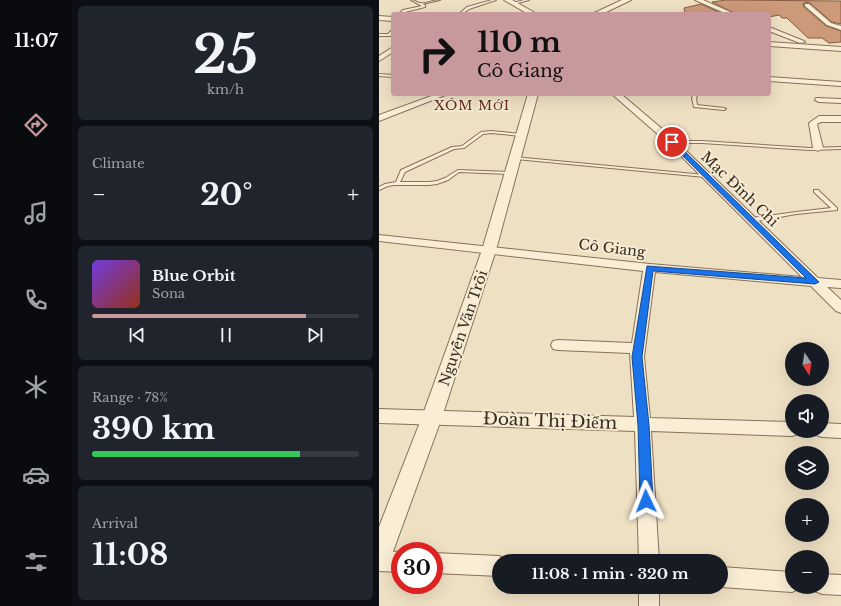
<!DOCTYPE html>
<meta charset="utf-8">
<style>
body{margin:0;font-family:"Libre Baskerville",serif;background:#20242c;color:#f1f3f6;height:100vh;display:flex;flex-direction:column;font-size:15px;white-space:nowrap}
*{box-sizing:border-box;margin:0}
p{font-size:13px;color:#9ea1a6}
.icon{flex:none;width:22px;height:22px;fill:none;stroke:currentColor;stroke-width:2;stroke-linecap:round;stroke-linejoin:round}
.map{position:relative;flex:1;overflow:hidden}
.panel{display:flex;flex-direction:column;gap:6px;padding:6px;background:#0d0f14;width:307px}
.panel>*{flex:none}
.guide{position:absolute;left:12px;top:12px;width:380px;height:84px;border-radius:4px;box-shadow:0 4px 16px #0002;background:#c8999c;color:#111;overflow:hidden}
.needle{width:26px;rotate:168deg}
.tools{position:absolute;left:406px;top:342px;display:grid;gap:8px}
.tools a{display:grid;place-items:center;width:44px;height:44px;border-radius:50%;background:#171b24;box-shadow:0 4px 16px #0002;font-size:20px}
.speed{position:absolute;left:12px;top:542px;display:flex;gap:8px;font-size:20px;font-weight:700;text-align:center}
.speed>*{display:grid;place-content:center;width:52px;height:52px;border-radius:50%;background:#171b24;box-shadow:0 4px 16px #0002;line-height:1}
.speed .limit{border:6px solid #d22;background:#fff;color:#111}
.pin{position:absolute;display:grid;place-items:center;width:34px;height:34px;color:#fff;margin:-17px;border:2px solid #fff;border-radius:50%;box-shadow:0 1px 4px #0007}
.me{position:absolute;width:44px;margin:-22px;rotate:358deg;stroke-linejoin:round;filter:drop-shadow(0 0 3px #0008)}
.turn{display:flex;align-items:center;gap:14px;height:84px;padding:0 20px;font-size:18px}
.turn .icon{width:52px;height:52px;stroke-width:2.5}
.turn b{display:block;font-size:28px;line-height:34px}
.big{font-size:30px;font-weight:700;line-height:1.1}
.panel .card{flex:1;display:flex;flex-direction:column;justify-content:center;gap:6px;min-width:0;padding:0 14px;border-radius:6px;background:#20242c}
.panel .dial{align-items:center;gap:0}
.dial b{font-size:52px;line-height:1}
.song{display:flex;align-items:center;gap:12px}
.cover{width:48px;height:48px;border-radius:6px;background:linear-gradient(135deg,hsl(260 70% 55%),hsl(10 70% 35%))}
.played{height:4px;border-radius:2px;background:linear-gradient(90deg,#c8999c 80%,#363941 80%)}
.keys{display:flex;justify-content:space-around;direction:ltr}
.heat{display:flex;justify-content:space-between;align-items:center;font-size:22px;direction:ltr}
.charge{height:6px;border-radius:3px;background:linear-gradient(90deg,#34c759 78%,#363941 0)}
.trip{position:absolute;left:113px;top:554px;width:236px;height:40px;border-radius:20px;background:#171b24;box-shadow:0 4px 16px #0002;font-weight:700;line-height:40px;text-align:center}
main{display:flex;flex:1;min-height:0}
.menu{display:flex;flex-direction:column;width:72px;justify-content:space-around;align-items:center;background:#090b0e;color:#9ea1a6}
.menu .icon{width:28px;height:28px}
.menu .on{color:#c8999c}
.menu b{font-size:18px;color:#f1f3f6}
.map>svg:first-child{display:block}
.building{fill:#cc9979;stroke:#875a40}
.lines{fill:none;stroke-linecap:round;stroke-linejoin:round}
.service-casing{stroke:#88715a;stroke-width:2}
.minor-casing{stroke:#88715a;stroke-width:2}
.tertiary-casing{stroke:#88715a;stroke-width:2}
.service{fill:#f9edd6;fill-rule:evenodd}
.minor{fill:#f9edd6;fill-rule:evenodd}
.tertiary{fill:#f9edd6;fill-rule:evenodd}
.route{fill:#1a73e8;stroke:#114b97}
.labels{text-anchor:middle;dominant-baseline:central;stroke-width:4;stroke-linejoin:round;paint-order:stroke}
.far-neighbourhood-label{font-size:13px;letter-spacing:1px;fill:#652a1d;stroke:#f5ead2}
.street-label{font-size:14px;fill:#382a1e;stroke:#f5ead2}
.near-street-label{font-size:17px;fill:#382a1e;stroke:#f5ead2}
</style>
<main>
<nav class="menu">
<b>11:07</b>
<svg class="icon on" aria-label="directions" viewBox="0 0 24 24"><path d="M12 3l9 9-9 9-9-9zM9 14v-3h6M13 9l2 2-2 2"/></svg>
<svg class="icon" aria-label="music" viewBox="0 0 24 24"><path d="M9 18V5l10-2v13"/><circle cx="6" cy="18" r="3"/><circle cx="16" cy="16" r="3"/></svg>
<svg class="icon" aria-label="phone" viewBox="0 0 24 24"><path d="M5 4h4l2 5-3 2q2 4 5 5l2-3 5 2v4C11 20 4 13 5 4z"/></svg>
<svg class="icon" aria-label="climate" viewBox="0 0 24 24"><path d="M12 3v18M4 7l16 10M4 17L20 7"/></svg>
<svg class="icon" aria-label="car" viewBox="0 0 24 24"><path d="M5 17H2v-5l4-1 3-4h7l3 4 3 1v5h-3M9 17h6M6 11h13"/><circle cx="7" cy="17" r="2"/><circle cx="17" cy="17" r="2"/></svg>
<svg class="icon" aria-label="filters" viewBox="0 0 24 24"><path d="M4 7h16M4 17h16"/><circle cx="9" cy="7" r="2"/><circle cx="15" cy="17" r="2"/></svg>
</nav>
<section class="panel">
<div class="card dial"><b>25</b><p>km/h</p></div>
<div class="card"><p>Climate</p>
<div class="heat"><a>−</a><b class="big">20°</b><a>+</a></div>
</div>
<div class="card">
<div class="song"><i class="cover"></i><div><b>Blue Orbit</b><p>Sona</p></div></div>
<div class="played"></div>
<div class="keys"><svg class="icon" aria-label="previous" viewBox="0 0 24 24"><path d="M18 5L8 12l10 7zM5 5v14"/></svg><svg class="icon" aria-label="pause" viewBox="0 0 24 24"><path d="M8 5v14M16 5v14"/></svg><svg class="icon" aria-label="next" viewBox="0 0 24 24"><path d="M6 5l10 7-10 7zM19 5v14"/></svg></div>
</div>
<div class="card"><p>Range · 78%</p><b class="big">390 km</b><div class="charge"></div></div>
<div class="card"><p>Arrival</p><b class="big">11:08</b></div>
</section>
<div class="map">
<svg width="462" height="606" viewBox="0 0 462 606">
<rect width="100%" height="100%" fill="#eee0c3"/>
<!-- building -->
<g class="building">
<path d="M347 0 462 1V24L453 22 431 3 426 2 424 4 425 7 447 26 462 31V42L450 43 443 38H429L408 18H403L400 15 390 17V14H357L333 2Z"/>
<path d="M322 4 344 14H306L305 8Z"/>
</g>
<g class="lines">
<!-- service casing -->
<g class="service-casing">
<g id="service">
<path d="M32 0C36 0 38 3 41 3 46 4 55 0 61 0L43 4 46 5V7L26 12 23 14H20L24 10 43 6Z"/>
<path d="M113 0H117L90 9 83 14H80L88 7Z"/>
<path d="M145 0H150L135 4 134 3Z"/>
<path d="M13 30H14V33L11 36H0V34H9Z"/>
<path d="M0 74 14 75V77L0 76Z"/>
<path d="M315 94H319L317 98 318 105 345 108 347 109 345 110 315 107 313 98Z"/>
<path d="M112 131 143 134 145 135 143 136 112 133 104 134 85 148 75 149 26 172 21 182H50L58 181 66 178 79 170 131 172 133 173V174L80 172 69 180 58 184 50 185H15L9 186 0 190V187L6 184 17 182 22 170 73 147 83 146 102 132Z"/>
<path d="M292 141H323L431 148 462 147V149L431 150 323 143H293L291 142Z"/>
<path d="M135 157 326 175 328 176 326 177 137 159 135 158Z"/>
<path d="M435 190H439L458 208V210L417 214 373 222 370 220 373 218 417 212 452 208 435 192Z"/>
</g>
</g>
<!-- minor casing -->
<g class="minor-casing">
<g id="minor">
<path d="M316 0H324L356 14H348Z"/>
<path d="M426 4H430L452 23 462 26V30L448 25 426 6Z"/>
<path d="M0 16 14 17V21L0 20Z"/>
<path d="M390 27 425 41 426 42 421 43 390 31Z"/>
<path d="M390 42 462 47V51L390 46Z"/>
<path d="M14 47V52L0 61V56Z"/>
<path d="M390 77 462 82V86L390 81Z"/>
<path d="M58 94H69L0 121V115Z"/>
<path d="M233 94H242L296 140 439 278 462 280V288L448 287 462 300V313L457 311 432 286 276 272 265 357 271 418 413 422V431H420L419 434 413 436 272 431 280 561H260L256 431 0 423V409L255 417 251 353 179 350 174 349 172 345 174 341 179 340 253 343 264 271 0 241V235L271 264 423 277 290 144Z"/>
<path d="M437 98 462 99V103L440 102 436 100Z"/>
<path d="M440 116H462V122H442L438 124 444 148 439 151 434 148 430 123Z"/>
<path d="M443 423 462 424V438L443 437 437 435 435 431H443Z"/>
<path d="M0 551 21 552V572L0 571Z"/>
<path d="M55 553 120 556 127 559 128 561H120V576L55 573Z"/>
<path d="M342 567 413 572V587H421L420 589 413 592 342 587Z"/>
<path d="M443 574 462 575V595L443 594 436 591 434 587H443Z"/>
<rect x="260" y="587" width="20" height="19"/>
</g>
</g>
<!-- tertiary casing -->
<g class="tertiary-casing">
<g id="tertiary">
<path d="M125 0H133L158 14H149Z"/>
<path d="M243 0H252L223 14H213Z"/>
<path d="M149 94H159L117 250 63 417 12 557 8 565 0 569V527L43 417 103 250Z"/>
</g>
</g>
<!-- service -->
<use href="#service" class="service"/>
<!-- minor -->
<use href="#minor" class="minor"/>
<!-- tertiary -->
<use href="#tertiary" class="tertiary"/>
</g>
<!-- route -->
<path class="route" d="M291 141H295L440 282 436 284 274 271 263 357 270 425 274 501 272 505 267 507 263 505 261 501 259 425 253 357 268 266 427 278 291 143Z"/>
<g class="labels">
<!-- far-neighbourhood labels -->
<g class="far-neighbourhood-label">
<text x="93" y="105">XÓM MỚI</text>
</g>
<!-- street labels -->
<g class="street-label">
<text transform="translate(361 189) rotate(44)">Mạc Đĩnh Chi</text>
<text transform="translate(233 248) rotate(7)">Cô Giang</text>
<text transform="translate(84 328) rotate(-71)">Nguyễn Văn Trỗi</text>
</g>
<!-- near-street labels -->
<g class="near-street-label">
<text transform="translate(171 421) rotate(2)">Đoàn Thị Điểm</text>
</g>
</g>
</svg>
<div class="tools">
<a><svg class="needle" viewBox="-14 -14 28 28"><path d="M0-13l5 13h-10z" fill="#e53935"/><path d="M0 13l5-13h-10z" fill="#9ea1a6"/></svg></a>
<a><svg class="icon" aria-label="sound" viewBox="0 0 24 24"><path d="M4 9h4l5-4v14l-5-4H4zM17 9q2 3 0 6"/></svg></a>
<a><svg class="icon" aria-label="layers" viewBox="0 0 24 24"><path d="M12 4l9 5-9 5-9-5zM3 14l9 5 9-5"/></svg></a>
<a>+</a>
<a>−</a>
</div>
<div class="speed"><div class="limit">30</div></div>
<div class="pin" style="left:293px;top:142px;background:#d93025"><svg class="icon" aria-label="arrive" viewBox="0 0 24 24"><path d="M6 21V4h12l-3 4 3 4H6"/></svg></div>
<svg class="me" style="left:267px;top:501px" viewBox="-20 -20 40 40"><path d="M0-17L14 15 0 8-14 15z" fill="#1a73e8" stroke="#fff" stroke-width="4"/></svg>
<div class="trip">11:08 · 1 min · 320 m</div>
<div class="guide">
<div class="turn"><svg class="icon" aria-label="right" viewBox="0 0 24 24"><path d="M7 20v-9h11M14 6l5 5-5 5"/></svg><div><b>110 m</b>Cô Giang</div></div>
</div>
</div>
</main>
